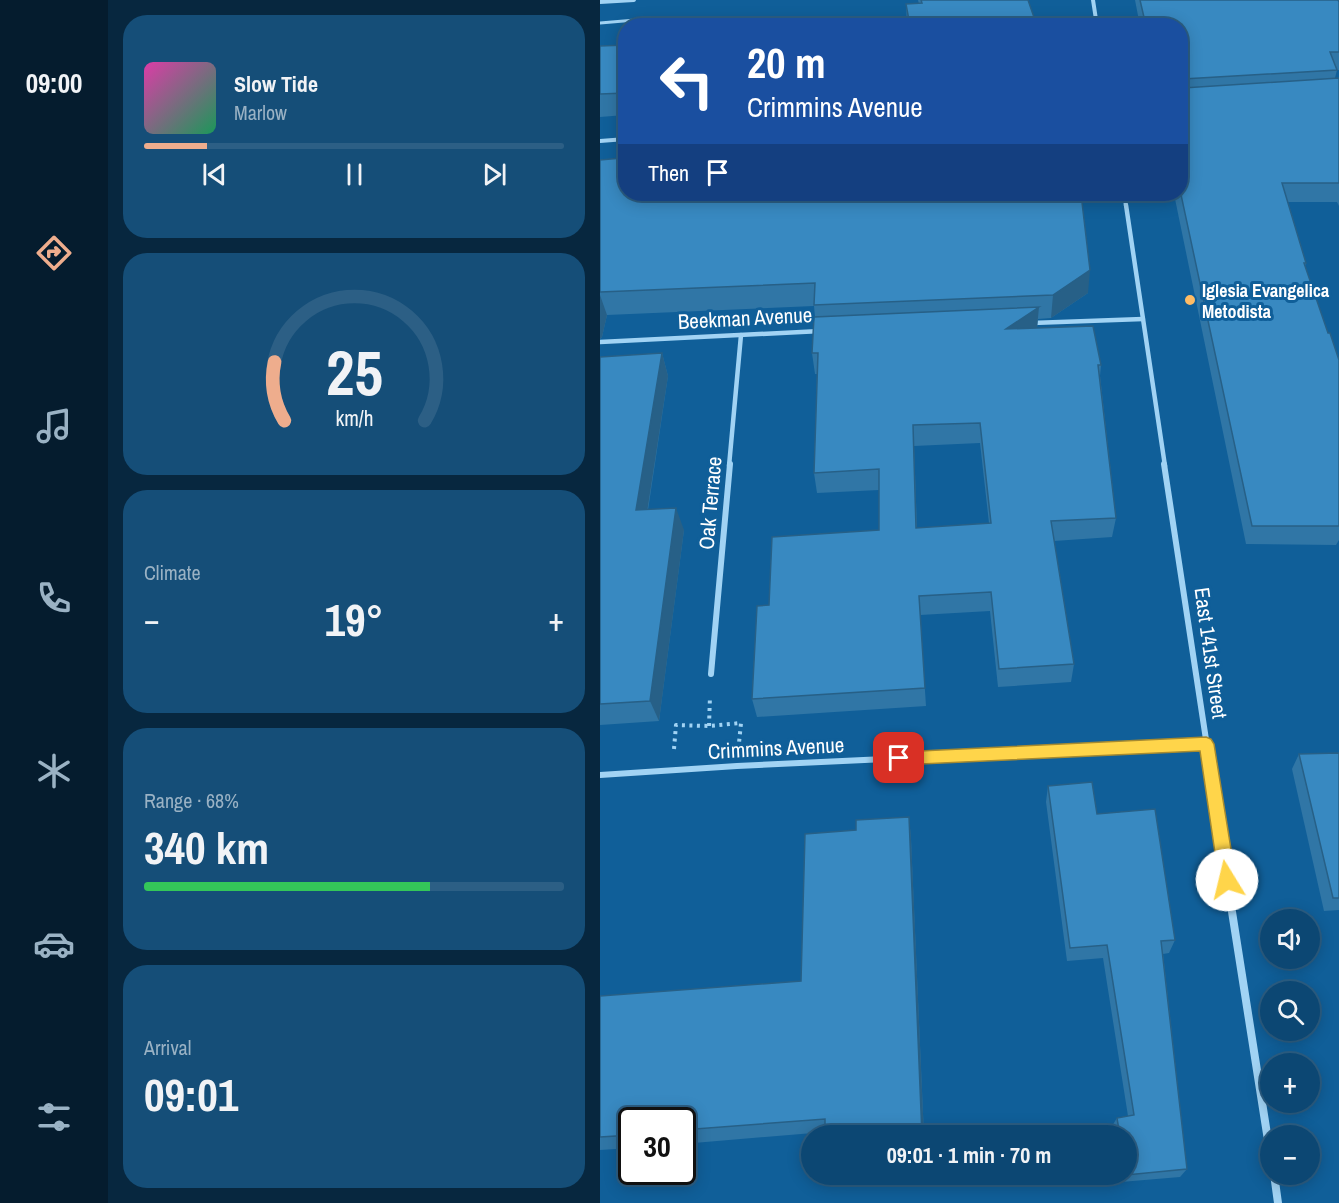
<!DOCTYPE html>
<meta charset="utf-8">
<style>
body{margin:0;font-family:"Archivo Narrow",sans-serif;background:#154e78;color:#f1f3f6;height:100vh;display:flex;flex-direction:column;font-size:22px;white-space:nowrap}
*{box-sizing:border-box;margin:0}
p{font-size:20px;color:#9ab2c4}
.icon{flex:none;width:33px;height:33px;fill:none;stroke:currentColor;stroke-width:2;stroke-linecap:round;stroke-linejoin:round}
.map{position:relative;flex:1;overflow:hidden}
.panel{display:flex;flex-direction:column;gap:15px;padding:15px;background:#07273f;width:492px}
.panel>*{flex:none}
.guide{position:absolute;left:18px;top:18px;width:570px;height:183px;border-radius:24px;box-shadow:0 3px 15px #0003,0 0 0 2px #2c5f85;background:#1a4fa0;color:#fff;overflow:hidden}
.fabs{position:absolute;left:660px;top:909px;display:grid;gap:12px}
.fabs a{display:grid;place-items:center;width:60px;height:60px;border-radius:50%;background:#0c4773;box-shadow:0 3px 15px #0003,0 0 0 2px #2c5f85;font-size:30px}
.speed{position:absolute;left:18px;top:1107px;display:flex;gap:12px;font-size:30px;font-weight:700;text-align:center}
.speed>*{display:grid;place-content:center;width:78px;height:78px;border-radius:50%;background:#0c4773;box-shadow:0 3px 15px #0003,0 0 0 2px #2c5f85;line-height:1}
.speed .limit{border:3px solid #111;border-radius:9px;background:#fff;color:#111}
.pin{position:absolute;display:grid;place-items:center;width:51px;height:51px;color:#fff;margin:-26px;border-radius:12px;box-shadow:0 3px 9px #0006}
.me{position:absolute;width:66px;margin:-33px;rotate:351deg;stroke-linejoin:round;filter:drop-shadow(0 0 4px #0008)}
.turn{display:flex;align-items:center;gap:21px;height:126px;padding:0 30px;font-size:27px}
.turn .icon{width:78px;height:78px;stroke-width:2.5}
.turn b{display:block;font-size:42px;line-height:51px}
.then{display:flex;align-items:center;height:57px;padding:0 30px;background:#0003;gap:12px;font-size:22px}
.big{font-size:45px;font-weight:700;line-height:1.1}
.panel .tile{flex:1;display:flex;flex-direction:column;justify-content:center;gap:9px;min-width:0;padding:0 21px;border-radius:24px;background:#154e78}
.panel .dial{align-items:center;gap:0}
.dial svg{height:156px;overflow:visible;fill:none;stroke:#2c5f85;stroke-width:7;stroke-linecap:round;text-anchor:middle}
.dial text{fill:#f1f3f6;stroke:none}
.song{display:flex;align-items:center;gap:18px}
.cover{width:72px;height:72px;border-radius:9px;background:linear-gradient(135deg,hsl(320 70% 55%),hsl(150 70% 35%))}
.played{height:6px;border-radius:3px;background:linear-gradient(90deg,#eead8d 15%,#2c5f85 15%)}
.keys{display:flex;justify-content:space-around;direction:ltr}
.heat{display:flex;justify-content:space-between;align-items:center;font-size:33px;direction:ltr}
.charge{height:9px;border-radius:4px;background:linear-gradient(90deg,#34c759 68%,#2c5f85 0)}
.trip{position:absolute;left:201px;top:1125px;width:336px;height:60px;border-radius:30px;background:#0c4773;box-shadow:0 3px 15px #0003,0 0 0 2px #2c5f85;font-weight:700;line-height:60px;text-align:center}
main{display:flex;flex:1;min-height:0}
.tabs{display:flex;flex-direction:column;width:108px;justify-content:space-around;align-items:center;background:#051c2e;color:#9ab2c4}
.tabs .icon{width:42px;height:42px}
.tabs .selected{color:#eead8d}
.tabs b{font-size:27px;color:#f1f3f6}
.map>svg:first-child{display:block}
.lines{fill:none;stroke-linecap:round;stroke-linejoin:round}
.path{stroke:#a1d3f4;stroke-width:4;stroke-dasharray:3 4.5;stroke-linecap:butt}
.service{stroke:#a1d3f4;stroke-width:3}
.minor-far3{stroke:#a1d3f4;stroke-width:4}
.minor-far2{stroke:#a1d3f4;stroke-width:4.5}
.minor-far1{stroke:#a1d3f4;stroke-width:6}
.minor{stroke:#a1d3f4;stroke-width:8}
.wall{fill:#3076a6;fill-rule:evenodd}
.shaded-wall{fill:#276087}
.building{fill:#3889c1;stroke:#276087;stroke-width:1.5;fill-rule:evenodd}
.route{fill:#ffd54a;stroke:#a68a30;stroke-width:1.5}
.poi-dot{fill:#ffbc65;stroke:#105f99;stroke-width:2}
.labels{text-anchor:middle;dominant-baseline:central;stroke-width:6;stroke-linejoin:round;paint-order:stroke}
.far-poi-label{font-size:18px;font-weight:bold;fill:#fff;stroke:#105f99;text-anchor:start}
.street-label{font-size:21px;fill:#fff;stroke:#105f99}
</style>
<main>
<nav class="tabs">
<b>09:00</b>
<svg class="icon selected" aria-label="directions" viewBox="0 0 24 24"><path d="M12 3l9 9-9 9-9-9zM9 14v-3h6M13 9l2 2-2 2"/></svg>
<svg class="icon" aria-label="music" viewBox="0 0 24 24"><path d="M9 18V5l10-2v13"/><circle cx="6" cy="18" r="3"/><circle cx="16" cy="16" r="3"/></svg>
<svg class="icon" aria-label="phone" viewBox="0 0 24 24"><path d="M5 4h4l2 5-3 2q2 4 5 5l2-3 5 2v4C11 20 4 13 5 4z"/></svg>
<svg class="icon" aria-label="climate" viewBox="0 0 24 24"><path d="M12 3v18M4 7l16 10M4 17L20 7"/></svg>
<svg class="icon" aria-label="car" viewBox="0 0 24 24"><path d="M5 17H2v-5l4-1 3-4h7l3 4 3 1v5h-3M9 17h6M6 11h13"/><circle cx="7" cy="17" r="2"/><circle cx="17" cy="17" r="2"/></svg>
<svg class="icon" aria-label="filters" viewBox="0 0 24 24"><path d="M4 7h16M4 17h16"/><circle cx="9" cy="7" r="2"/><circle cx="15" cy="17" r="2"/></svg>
</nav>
<section class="panel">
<div class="tile">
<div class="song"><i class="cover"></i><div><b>Slow Tide</b><p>Marlow</p></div></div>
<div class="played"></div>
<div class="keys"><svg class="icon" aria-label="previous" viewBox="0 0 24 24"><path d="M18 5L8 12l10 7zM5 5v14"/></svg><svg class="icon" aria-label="pause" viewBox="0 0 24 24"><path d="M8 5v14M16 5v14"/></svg><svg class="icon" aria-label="next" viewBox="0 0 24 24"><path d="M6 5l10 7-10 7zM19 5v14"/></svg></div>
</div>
<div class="tile dial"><svg viewBox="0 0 100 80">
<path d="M14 69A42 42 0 1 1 86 69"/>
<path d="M14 69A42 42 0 0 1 9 39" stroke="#eead8d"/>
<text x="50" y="56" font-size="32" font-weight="700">25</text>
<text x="50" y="72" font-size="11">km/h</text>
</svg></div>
<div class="tile"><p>Climate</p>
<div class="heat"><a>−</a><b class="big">19°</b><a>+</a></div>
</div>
<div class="tile"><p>Range · 68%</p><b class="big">340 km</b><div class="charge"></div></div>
<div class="tile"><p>Arrival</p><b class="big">09:01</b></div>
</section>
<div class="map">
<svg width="739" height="1203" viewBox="0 0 739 1203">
<rect width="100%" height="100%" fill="#105f99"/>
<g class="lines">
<!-- path -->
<g class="path">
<path d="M109 726 110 696"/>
<path d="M74 749 76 725 109 726 141 723 139 743"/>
</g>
<!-- service -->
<path class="service" d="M0 23 59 18"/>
<!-- minor-far3 -->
<g class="minor-far3">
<path d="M493 0 497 26"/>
<path d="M0 2 34 0"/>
<path d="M0 141 26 139"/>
<path d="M524 194 526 206"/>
</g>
<!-- minor-far2 -->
<g class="minor-far2">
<path d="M526 205 565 466"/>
<path d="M432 323 543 319"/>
<path d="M0 342 221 331"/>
<path d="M129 466 141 335"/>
</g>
<!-- minor-far1 -->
<g class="minor-far1">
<path d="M564 464 614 792"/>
<path d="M111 674 130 464"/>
<path d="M0 775 137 766 606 744"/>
</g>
<!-- minor -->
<g class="minor">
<path d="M613 791 670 1153"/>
<path d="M674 1174 678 1203"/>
</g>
</g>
<!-- wall -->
<g class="wall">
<path d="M318 0H428L437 26H307L306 4H319Z"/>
<path d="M535 0H738L739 2V70H737L735 78H739V206L737 202H688L706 263 705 266 728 333 739 360V540L736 545 646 544 574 194H580V26H540Z"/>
<path d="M26 45V194L488 293 451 318 438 319 437 328 501 365 500 376 516 518 512 537 454 541 474 664 471 682 398 687 390 611 320 615 326 706 157 717 152 699 169 605 279 530V490L217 493 214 473 217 374H215L212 353 215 317 214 306 7 315 2 337 0 339V160L21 158 25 115 0 117V46ZM380 443 389 523 317 528 314 446Z"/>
<path d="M62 353 68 376 48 510 84 530 59 721 0 725V357Z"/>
<path d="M739 753V910L724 911 692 769 699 754Z"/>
<path d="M448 786 497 814 575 940 569 953 563 954 587 1169 580 1177 521 1182 520 1174H526V1136H514L512 1126 517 1118 528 1116 503 958 467 961 446 802Z"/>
<path d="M309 817 311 839 324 1136H225V1132L82 1144V1120H32V1148L0 1150V996L201 981 256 830Z"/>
<path d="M230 1174H260L232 1177Z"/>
</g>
<!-- shaded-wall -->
<g class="shaded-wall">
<path d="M490 270 488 293 451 318 453 295Z"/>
<path d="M0 295 7 315 2 337 0 339Z"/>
<path d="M439 307 437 328 406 329Z"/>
<path d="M62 353 68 376 44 532 36 510Z"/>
<path d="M313 425 314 446 317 548 316 528Z"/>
<path d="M76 508 84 530 59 721 50 701Z"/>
<path d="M309 817 311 839 324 1136H322Z"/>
</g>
<!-- building -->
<g class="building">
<path d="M321 0H428L437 26H310L306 4 322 3Z"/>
<path d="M540 0H738L739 2V52H730L737 70 583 79 580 82V26H546Z"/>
<path d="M26 45V93L0 94V46Z"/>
<path d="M739 78V183H682L706 263H704L728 333H730L739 360V526H652L580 190V85L583 88Z"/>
<path d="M26 111V194H481L490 270 453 295 214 305 215 283 0 292V160L21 158Z"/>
<path d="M439 307 406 329 493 326 501 365H498L516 518 451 521 474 664 399 669 391 592 319 596 325 688 152 699 157 606 169 605 172 537 279 530V469L214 473 218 353H212L214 317ZM380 423 391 523 316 528 313 425Z"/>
<path d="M62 353 36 510 76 508 50 701 0 704V357Z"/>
<path d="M739 753V898H733L699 754Z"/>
<path d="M492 782 497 814 555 809 575 940 561 941 587 1169 526 1175V1136H520L517 1118 534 1115 507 945 470 948 448 786Z"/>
<path d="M309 817 322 1136H225V1119L82 1130V1120H32V1135L0 1137V996L201 981 205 834 256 830V820Z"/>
</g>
<!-- route -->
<path class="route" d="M606 737 611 739 614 744 636 880 633 886 627 888 622 886 619 880 600 751 299 765 294 763 292 758 294 753 299 752Z"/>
<!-- markers -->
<circle class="poi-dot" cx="590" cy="300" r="6"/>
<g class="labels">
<!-- far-poi labels -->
<g class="far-poi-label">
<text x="602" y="290">Iglesia Evangelica<tspan x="602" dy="21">Metodista</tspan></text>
</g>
<!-- street labels -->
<g class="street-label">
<text transform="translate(145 318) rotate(-3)">Beekman Avenue</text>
<text transform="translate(110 503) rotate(-85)">Oak Terrace</text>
<text transform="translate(611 653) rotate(82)">East 141st Street</text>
<text transform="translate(176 748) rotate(-3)">Crimmins Avenue</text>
</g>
</g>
</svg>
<div class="fabs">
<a><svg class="icon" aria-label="sound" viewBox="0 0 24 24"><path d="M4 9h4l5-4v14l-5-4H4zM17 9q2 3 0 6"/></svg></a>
<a><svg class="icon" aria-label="search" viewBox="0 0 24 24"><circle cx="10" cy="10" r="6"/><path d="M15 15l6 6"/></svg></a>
<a>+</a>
<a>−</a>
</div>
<div class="speed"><div class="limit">30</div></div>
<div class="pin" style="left:299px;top:758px;background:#d93025"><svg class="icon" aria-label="arrive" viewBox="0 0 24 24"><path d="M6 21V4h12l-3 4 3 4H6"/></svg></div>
<svg class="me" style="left:627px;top:880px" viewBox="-20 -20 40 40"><circle r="19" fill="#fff"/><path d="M0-13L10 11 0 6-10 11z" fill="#ffd54a"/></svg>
<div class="trip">09:01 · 1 min · 70 m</div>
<div class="guide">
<div class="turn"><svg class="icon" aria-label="left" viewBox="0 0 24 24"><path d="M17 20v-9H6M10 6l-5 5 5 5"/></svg><div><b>20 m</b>Crimmins Avenue</div></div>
<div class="then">Then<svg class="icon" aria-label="arrive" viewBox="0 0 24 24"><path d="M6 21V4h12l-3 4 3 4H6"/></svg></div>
</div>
</div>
</main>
